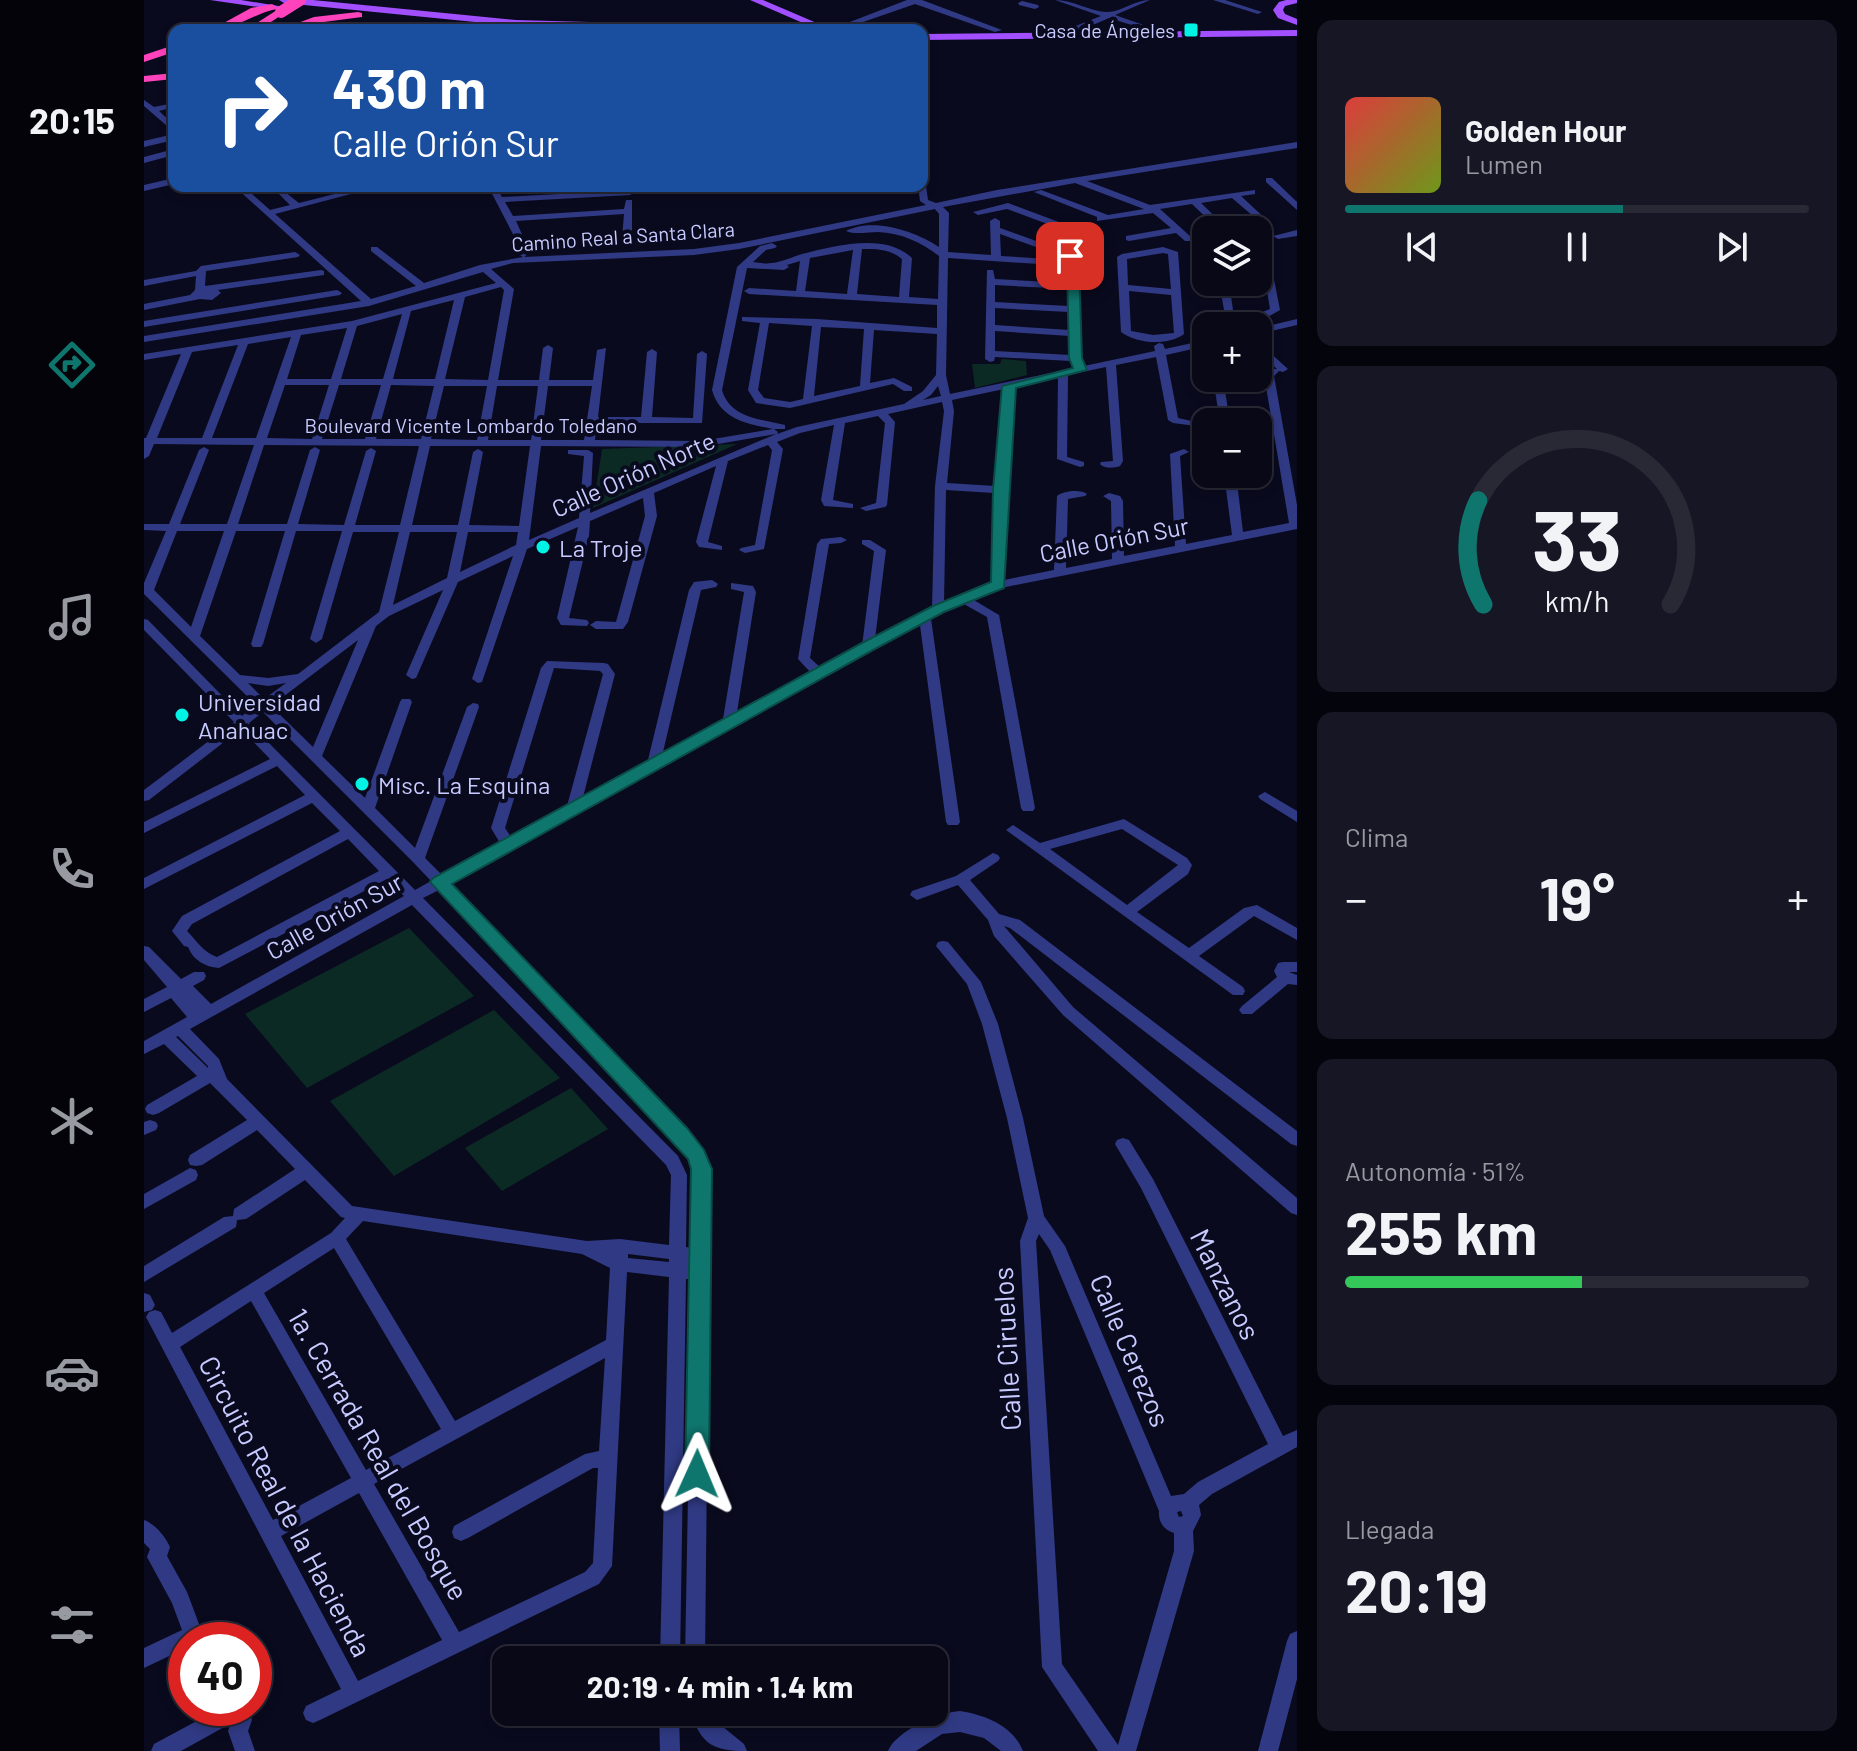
<!DOCTYPE html>
<html lang="es">
<meta charset="utf-8">
<style>
body{margin:0;font-family:Barlow,sans-serif;background:#161624;color:#f1f3f6;height:100vh;display:flex;flex-direction:column;font-size:30px;white-space:nowrap}
*{box-sizing:border-box;margin:0}
p{font-size:26px;color:#989aa1}
.icon{flex:none;width:44px;height:44px;fill:none;stroke:currentColor;stroke-width:2;stroke-linecap:round;stroke-linejoin:round}
.map{position:relative;flex:1;overflow:hidden}
.side{display:flex;flex-direction:column;gap:20px;padding:20px;background:#04040d;width:560px}
.side>*{flex:none}
.top-card{position:absolute;left:24px;top:24px;width:760px;height:168px;border-radius:16px;box-shadow:0 4px 12px #0003,0 0 0 2px #292936;background:#1a4fa0;color:#fff;overflow:hidden}
.controls{position:absolute;left:1048px;top:216px;display:grid;gap:16px}
.controls a{display:grid;place-items:center;width:80px;height:80px;border-radius:16px;background:#080817;box-shadow:0 4px 12px #0003,0 0 0 2px #292936;font-size:40px}
.speed{position:absolute;left:24px;top:1622px;display:flex;gap:16px;font-size:40px;font-weight:700;text-align:center}
.speed>*{display:grid;place-content:center;width:104px;height:104px;border-radius:50%;background:#080817;box-shadow:0 4px 12px #0003,0 0 0 2px #292936;line-height:1}
.speed .limit{border:12px solid #d22;background:#fff;color:#111}
.pin{position:absolute;display:grid;place-items:center;width:68px;height:68px;color:#fff;margin:-34px;border-radius:16px;box-shadow:0 4px 12px #0006}
.me{position:absolute;width:88px;margin:-44px;rotate:1deg;stroke-linejoin:round;filter:drop-shadow(0 0 6px #0008)}
.turn{display:flex;align-items:center;gap:28px;height:168px;padding:0 32px;font-size:36px}
.turn .icon{width:104px;height:104px;stroke-width:2.5}
.turn b{display:block;font-size:56px;line-height:68px}
.big{font-size:60px;font-weight:700;line-height:1.1}
.side .card{flex:1;display:flex;flex-direction:column;justify-content:center;gap:12px;min-width:0;padding:0 28px;border-radius:16px;background:#161624}
.side .dial{align-items:center;gap:0}
.dial svg{height:208px;overflow:visible;fill:none;stroke:#292936;stroke-width:7;stroke-linecap:round;text-anchor:middle}
.dial text{fill:#f1f3f6;stroke:none}
.song{display:flex;align-items:center;gap:24px}
.cover{width:96px;height:96px;border-radius:12px;background:linear-gradient(135deg,hsl(0 70% 55%),hsl(80 70% 35%))}
.played{height:8px;border-radius:4px;background:linear-gradient(90deg,#0f766e 60%,#292936 60%)}
.keys{display:flex;justify-content:space-around;direction:ltr}
.heat{display:flex;justify-content:space-between;align-items:center;font-size:44px;direction:ltr}
.charge{height:12px;border-radius:6px;background:linear-gradient(90deg,#34c759 51%,#292936 0)}
.trip{position:absolute;left:348px;top:1646px;width:456px;height:80px;border-radius:16px;background:#080817;box-shadow:0 4px 12px #0003,0 0 0 2px #292936;font-weight:700;line-height:80px;text-align:center}
main{display:flex;flex:1;min-height:0}
.menu{display:flex;flex-direction:column;width:144px;justify-content:space-around;align-items:center;background:#030309;color:#989aa1}
.menu .icon{width:56px;height:56px}
.menu .current{color:#0f766e}
.menu b{font-size:36px;color:#f1f3f6}
.map>svg:first-child{display:block}
.green{fill:#0c2a24}
.lines{fill:none;stroke-linecap:round;stroke-linejoin:round}
.minor{fill:#303a84;fill-rule:evenodd}
.major{fill:#a14fff;fill-rule:evenodd}
.highway{fill:#ff43bc;fill-rule:evenodd}
.highway-bridge{stroke:#ff43bc;stroke-width:12}
.route{fill:#0f766e;stroke:#0a4d48;stroke-width:2}
.poi-dot{fill:#00f3e4;stroke:#0a0a1f;stroke-width:3}
.labels{text-anchor:middle;dominant-baseline:central;stroke-width:8;stroke-linejoin:round;paint-order:stroke}
.far-poi-label{font-size:20px;fill:#c8cbff;stroke:#0a0a1f;text-anchor:end}
.far-street-label{font-size:20px;fill:#c8cbff;stroke:#0a0a1f}
.street-label{font-size:24px;fill:#c8cbff;stroke:#0a0a1f}
.poi-label{font-size:24px;fill:#c8cbff;stroke:#0a0a1f;text-anchor:start}
.near-street-label{font-size:28px;fill:#c8cbff;stroke:#0a0a1f}
</style>
<main>
<nav class="menu">
<b>20:15</b>
<svg class="icon current" aria-label="directions" viewBox="0 0 24 24"><path d="M12 3l9 9-9 9-9-9zM9 14v-3h6M13 9l2 2-2 2"/></svg>
<svg class="icon" aria-label="music" viewBox="0 0 24 24"><path d="M9 18V5l10-2v13"/><circle cx="6" cy="18" r="3"/><circle cx="16" cy="16" r="3"/></svg>
<svg class="icon" aria-label="phone" viewBox="0 0 24 24"><path d="M5 4h4l2 5-3 2q2 4 5 5l2-3 5 2v4C11 20 4 13 5 4z"/></svg>
<svg class="icon" aria-label="climate" viewBox="0 0 24 24"><path d="M12 3v18M4 7l16 10M4 17L20 7"/></svg>
<svg class="icon" aria-label="car" viewBox="0 0 24 24"><path d="M5 17H2v-5l4-1 3-4h7l3 4 3 1v5h-3M9 17h6M6 11h13"/><circle cx="7" cy="17" r="2"/><circle cx="17" cy="17" r="2"/></svg>
<svg class="icon" aria-label="filters" viewBox="0 0 24 24"><path d="M4 7h16M4 17h16"/><circle cx="9" cy="7" r="2"/><circle cx="15" cy="17" r="2"/></svg>
</nav>
<div class="map">
<svg width="1153" height="1751" viewBox="0 0 1153 1751">
<rect width="100%" height="100%" fill="#0a0a1f"/>
<!-- green -->
<g class="green">
<path d="M858 359 882 361 883 375 831 388 828 364H856Z"/>
<path d="M593 444 449 508 458 449Z"/>
<path d="M265 928 330 996 163 1088 101 1014Z"/>
<path d="M350 1010 416 1078 250 1176 186 1101Z"/>
<path d="M427 1088 464 1129 358 1191 321 1148Z"/>
</g>
<g class="lines">
<!-- minor -->
<g class="minor">
<path d="M763 0H778L858 30 851 32 771 4 696 30H685Z"/>
<path d="M911 0C929 0 945 11 962 12 976 13 990 0 1006 0L971 15 1011 29 1007 31 965 18 935 31H929V27L957 16Z"/>
<path d="M1069 0H1081L1118 12 1114 14Z"/>
<path d="M878 1 894 5 895 7 891 9 875 5 874 3Z"/>
<path d="M344 26H347L351 28 342 30Z"/>
<path d="M0 100 10 107 30 103V107L15 111 30 125V132L0 106Z"/>
<path d="M30 134V140L0 147V141Z"/>
<path d="M1153 142V148L943 181 1006 205 1111 190V194L1097 196 1126 223 1128 225 1123 228 1088 198 1057 203 1085 230H1075L1048 204 1016 209 1047 237V241H1041L1032 233 985 241 982 240V236L1027 228 1009 213 953 221V217L890 192 897 190 964 215 1000 209 931 183 799 207 805 213 804 252 847 255 846 221 851 218 856 221V228L929 254 934 263 936 358 940 366 1011 351 1010 346 1015 343 1019 344 1021 349 1062 340V346L1022 355 1034 418 1052 422V426L1029 423 1024 420 1012 357 972 365 979 461 976 466C970 468 960 469 956 464L957 462 969 461 962 367 924 375 923 457 940 462V466L936 467 913 459 914 378 870 387 862 490 860 580 910 570 913 496C920 491 936 489 943 494L941 496 924 499 922 568 968 559 967 501 959 496 965 493 976 496 979 501 980 556 1031 546 1026 454 1040 449 1045 452 1036 456 1042 544 1088 535 1080 474H1092L1099 532 1145 523 1120 375 1126 369H1133L1114 351V342L1144 369 1139 372 1135 371 1130 376 1153 505V529L857 588 828 599 855 615 891 808 889 811H879L877 808 843 617 818 603 787 619 816 822 814 825H804L802 822 776 625 590 724 306 883 542 1130 559 1151 566 1169 561 1660H541L548 1279H542L536 1660H516L525 1277 483 1272 468 1566 455 1584 176 1720 169 1723 162 1720 159 1713 162 1706 197 1689 2 1317 5 1312 11 1310 17 1312 28 1333 187 1233 201 1218 197 1217 161 1180 102 1219 93 1220 92 1227 0 1282V1266L80 1217 89 1216 90 1209 151 1169 113 1130 58 1165 52 1166 46 1165 44 1160 46 1155 103 1120 66 1083 15 1113 9 1115 3 1113 1 1109 3 1105 53 1076 20 1044 0 1054V1041L43 1017 27 998 0 1012V999L23 987 0 960V946L5 947 37 979 50 972H60L62 976 60 980 49 986 67 1004 260 896 243 879 75 968C61 967 49 960 44 947L40 946 28 931 38 916 196 831 168 803 0 889V878L161 795 133 766 0 833V822L126 759 97 729 5 800 0 801V790L90 722 0 630V619L4 620 98 716 112 705 0 594V583L22 531 0 530V524H25L55 450 60 447 65 450 36 524H83L110 445 10 444 5 456 0 459V438H2L37 354 0 360V354L208 321 352 283 339 272 225 306 0 342V336L217 301 90 186H99L126 210 146 205 132 191 136 188 155 203 222 186H237L131 214 227 299 272 286 227 251V247H233L280 283 336 265 379 257 374 254 371 238 344 186H352L358 197 489 190 490 192 486 195 361 202 369 216 480 209 482 200H488V239L503 238 508 241 503 244 382 247 384 254 380 257 550 249 595 243 782 205 776 201 774 186H778V183L782 186 784 200 792 203 853 190ZM791 209 795 214V247C771 231 729 217 702 231 711 235 724 232 734 232 757 233 777 242 795 256L794 299 765 297 768 258C741 232 691 246 658 254 648 257 638 262 628 263 622 264 615 263 609 262L622 250 631 248 633 246 628 243 616 246 593 267 568 390C576 419 603 424 629 429L557 441 451 440 453 423H558L563 354 558 351 553 354 549 418 508 417 513 352 508 349 503 352 497 417H454L462 348 453 350 449 380H405L409 348 404 345 399 348 395 380H354L370 289 347 269 369 263 550 255 595 249ZM480 214 478 239 381 241 372 221ZM856 234 922 258 923 260 857 256ZM718 249C734 249 746 249 758 259L755 297 713 294ZM709 250 703 294 661 291 666 258ZM804 258 924 266 925 283 851 279 849 270H843L841 359 846 362 850 361 851 357 927 361 931 368 806 394 802 375ZM656 261 652 291 605 288 600 291 605 294 793 305V328L673 319 598 317V321L616 323 604 390 612 403 646 408 749 384 760 391H768V387L750 378 726 383 730 330 793 334 792 375 779 391 760 404 653 427 633 434 634 432 630 429H641V425C616 419 586 418 578 390L603 268 640 270 645 267 643 265ZM851 285 925 289V306L851 302ZM357 287 360 290 344 380 301 379 321 297ZM310 300 291 379H249L267 311ZM851 308 925 312V330L851 325ZM258 314 239 379H197L213 326ZM625 323 668 326 659 399 646 402 620 398 614 390ZM677 327 720 329 716 386 670 396ZM203 328 187 379H143L157 335ZM851 331 926 336V355L851 351ZM147 337 112 438H68L104 344ZM94 345 58 438H13L48 352ZM141 385H185L168 439 123 438ZM195 385H237L221 439H178ZM247 385 290 386 277 439H232ZM300 386H343L333 440 287 439ZM353 386H394L387 440H344ZM404 386H448L440 440H397ZM794 386 797 396 779 400 787 395ZM860 389 851 486 803 483 810 411 808 400ZM798 402 800 411 791 486 788 609 731 639 742 550 726 540H718V544L730 551 718 646 677 668 666 658 685 544 697 543 703 540 697 537 677 539 673 544 654 659 667 673 593 712 612 592 609 586 587 583V589L600 592 579 719 519 752 557 590 572 587 574 584 568 580 550 582 545 590 504 760 439 797 471 674 464 664 460 663 403 661 397 668 347 828 356 843 298 875 281 858 335 707 334 704 329 703 323 707 271 848 231 808 268 702 266 699H258L256 702 221 798 178 756 232 626 245 616 299 590 262 675 268 679 272 678 314 582 369 556 328 679 334 683 338 682 383 549 434 527 413 618 417 625 443 626 445 623 443 620 425 618 445 536 446 521 499 498 501 516 472 622 452 621 446 625 452 629H479L484 622 513 516 510 493 572 466 552 542 555 547 578 550V546L564 542 584 461 624 445 628 450 611 545 597 548 595 550 601 553 620 549 639 449 633 442 656 433 690 425 677 500 680 506 709 508V504L689 500 701 423 734 416 741 423 732 503 716 508 722 511 741 507 743 505 751 422 744 414ZM632 434 446 513 449 453 444 450H424V454L440 456 435 518 385 540 397 446 557 447ZM120 445 275 446 256 525H211L232 451 227 448 222 451 200 525 154 524 176 450 171 447 166 450 143 524H94ZM286 446H386L375 526 325 525 339 452 334 449 329 452 314 525H268ZM802 490 850 493 848 583 800 603ZM33 531H80L47 627 10 590ZM92 531H141L107 644 109 647H117L119 644 152 531H198L166 639 172 643 178 639 209 532H255L235 612 154 674 124 678 96 675 56 636ZM266 532H313L303 578 249 605ZM324 532H374L372 545 316 572ZM214 640 169 747 127 706ZM410 668 456 671 459 674 423 806 367 837 361 828ZM104 683 124 686 142 683 120 699ZM119 712 269 862 287 881 271 890 105 723ZM204 839 235 871 73 957C60 953 52 940 43 931L48 924ZM295 890 530 1138 546 1159 550 1169 548 1248 542 1247 543 1175 534 1156 279 898ZM268 905 522 1165 527 1175 525 1245 476 1239 443 1241 208 1206 83 1079 75 1059 46 1029ZM34 1036 64 1066V1068L32 1037ZM219 1221 438 1254 466 1268 462 1340 311 1421 202 1239ZM190 1248 297 1429 222 1470 120 1293ZM484 1254 525 1259V1262L484 1258ZM107 1301 207 1478 129 1520 36 1347ZM461 1358 455 1451 441 1454 310 1526 308 1532 310 1538 317 1541 324 1538 449 1468H454L449 1563 441 1572 315 1632 230 1484ZM215 1493 298 1640 214 1681 137 1536Z"/>
<path d="M30 149V155L0 163V157Z"/>
<path d="M30 178V184L0 191V185Z"/>
<path d="M1122 178H1128L1153 202V210L1122 182Z"/>
<path d="M864 203 955 237 957 239 949 241 863 209 834 215 829 212Z"/>
<path d="M1153 230V236L1134 239 1129 236Z"/>
<path d="M1114 237 1122 239 1136 310 1122 318 1121 320 1128 325 1153 319V325L1114 334V328L1118 327 1108 321 1093 325 1082 321 1075 282H1085L1090 317C1102 320 1114 314 1126 309Z"/>
<path d="M1019 247 1034 252 1040 334C1024 346 993 344 977 332L973 257 978 254ZM1019 253 1024 254 1027 289 984 285 983 259ZM985 291 1027 295 1030 333 1009 335 987 331Z"/>
<path d="M151 252 156 255 154 257 62 271 61 286 177 270 180 271V275L74 290 77 293 68 300 56 299 0 310V304L46 295 51 290 52 276 0 286V280L52 271 57 266Z"/>
<path d="M193 290 198 293 196 295 0 327V321Z"/>
<path d="M1069 378H1079L1086 422H1076Z"/>
<path d="M1121 792 1153 811V822L1116 799 1114 796Z"/>
<path d="M980 819 1043 858 1048 865 1044 874 993 912 1045 948 1100 908 1113 905 1153 928V940L1110 916 1055 956 1099 987 1101 991 1099 995H1089L862 830 869 825 896 843ZM978 829 1034 865 983 905 906 849Z"/>
<path d="M849 853 854 855 856 858 854 861 826 880 855 914 876 920 1153 1131V1146L1147 1144 866 928 860 926 929 1007 1153 1198V1215L1147 1213 919 1015 850 936 844 920 814 885 773 900 766 895 768 891 812 876Z"/>
<path d="M799 941 804 942 837 982 854 1024 879 1118 900 1216 921 1246 1027 1496 1040 1494 1054 1482 1124 1444 997 1188 971 1144 973 1140 979 1138 985 1140 1009 1179 1139 1436 1153 1430V1447L1068 1494 1055 1505 1057 1515 1049 1531 1050 1551 992 1751H954L898 1667 876 1241 884 1218 863 1118 838 1024 823 984 792 946 794 942ZM895 1234 906 1250 1015 1511C1014 1522 1020 1530 1030 1533V1551L974 1745 918 1664 892 1241ZM1037 1511 1039 1516 1035 1517 1033 1512Z"/>
<path d="M1139 962H1153V972H1145L1153 975V985L1144 984 1108 1014H1098L1095 1010 1098 1006 1133 977 1130 971 1134 963Z"/>
<path d="M6 1120 12 1122 14 1126 12 1130 0 1135V1122Z"/>
<path d="M46 1168 52 1170 54 1175 52 1180 0 1209V1194Z"/>
<path d="M0 1293 6 1295 11 1305 8 1310 0 1312Z"/>
<path d="M0 1520C11 1524 21 1536 26 1547L23 1556 43 1592 61 1640H42V1648L0 1668V1648L38 1630 28 1603 3 1557 6 1549 0 1543Z"/>
<path d="M1153 1631V1679L1134 1751H1114L1143 1641 1146 1634Z"/>
<path d="M84 1708H104L108 1720 104 1731 111 1751H91L84 1731 88 1720Z"/>
<path d="M75 1709 82 1712 85 1719 82 1726 37 1751H7L10 1744Z"/>
<path d="M816 1711C842 1715 869 1726 879 1751H857L840 1738 816 1732 798 1734 772 1751H744C752 1731 795 1712 816 1711Z"/>
<path d="M515 1712H535L536 1751H516Z"/>
<path d="M546 1712H566L568 1718 600 1744 603 1751C569 1751 558 1745 546 1712Z"/>
</g>
<!-- major -->
<g class="major">
<path d="M66 0H97L147 8 142 11Z"/>
<path d="M135 0H169L372 20 625 27 630 30 372 26 140 3Z"/>
<path d="M606 0H619L689 30H675Z"/>
<path d="M1142 0H1153V3L1141 6 1139 10 1141 14 1153 19V25L1134 18 1129 10 1135 2Z"/>
<path d="M1153 30V36L778 40V34Z"/>
</g>
<!-- highway -->
<g class="highway">
<path d="M128 4 133 7 132 9C109 14 90 30 67 30L107 8Z"/>
<path d="M133 10 142 12 115 30H102Z"/>
<path d="M214 12 218 13V17L172 23 151 30H135L170 17Z"/>
<path d="M30 45V52L0 62V55Z"/>
<path d="M30 73V79L0 82V76Z"/>
</g>
<!-- highway-bridge -->
<path class="highway-bridge" d="M137 12 156 0"/>
</g>
<!-- route -->
<path class="route" d="M926 253 930 254 935 263 938 358 943 370 872 388 860 588 800 612 729 650 308 884 543 1128 560 1150 568 1169 565 1474 562 1482 553 1485 545 1482 541 1474 547 1169 544 1159 286 882 289 878 718 643 789 606 847 582 849 490 858 386 929 368 925 358 923 263 920 256Z"/>
<!-- markers -->
<g class="poi-dot">
<rect x="1039" y="22" width="16" height="16" rx="4"/>
<circle cx="399" cy="547" r="8"/>
<circle cx="38" cy="715" r="8"/>
<circle cx="218" cy="784" r="8"/>
</g>
<g class="labels">
<!-- far-poi labels -->
<g class="far-poi-label">
<text x="1031" y="30">Casa de Ángeles</text>
</g>
<!-- far-street labels -->
<g class="far-street-label">
<text transform="translate(479 236) rotate(-4)">Camino Real a Santa Clara</text>
<text x="327" y="425">Boulevard Vicente Lombardo Toledano</text>
</g>
<!-- street labels -->
<g class="street-label">
<text transform="translate(489 474) rotate(-24)">Calle Orión Norte</text>
<text transform="translate(970 539) rotate(-11)">Calle Orión Sur</text>
<text transform="translate(190 916) rotate(-29)">Calle Orión Sur</text>
</g>
<!-- poi labels -->
<g class="poi-label">
<text x="415" y="547">La Troje</text>
<text x="54" y="701">Universidad<tspan x="54" dy="28">Anahuac</tspan></text>
<text x="234" y="784">Misc. La Esquina</text>
</g>
<!-- near-street labels -->
<g class="near-street-label">
<text transform="translate(1082 1284) rotate(63)">Manzanos</text>
<text transform="translate(862 1349) rotate(-93)">Calle Ciruelos</text>
<text transform="translate(987 1350) rotate(67)">Calle Cerezos</text>
<text transform="translate(235 1454) rotate(60)">1a. Cerrada Real del Bosque</text>
<text transform="translate(142 1506) rotate(62)">Circuito Real de la Hacienda</text>
</g>
</g>
</svg>
<div class="controls">
<a><svg class="icon" aria-label="layers" viewBox="0 0 24 24"><path d="M12 4l9 5-9 5-9-5zM3 14l9 5 9-5"/></svg></a>
<a>+</a>
<a>−</a>
</div>
<div class="speed"><div class="limit">40</div></div>
<div class="pin" style="left:926px;top:256px;background:#d93025"><svg class="icon" aria-label="arrive" viewBox="0 0 24 24"><path d="M6 21V4h12l-3 4 3 4H6"/></svg></div>
<svg class="me" style="left:553px;top:1474px" viewBox="-20 -20 40 40"><path d="M0-17L14 15 0 8-14 15z" fill="#0f766e" stroke="#fff" stroke-width="4"/></svg>
<div class="trip">20:19 · 4 min · 1.4 km</div>
<div class="top-card">
<div class="turn"><svg class="icon" aria-label="right" viewBox="0 0 24 24"><path d="M7 20v-9h11M14 6l5 5-5 5"/></svg><div><b>430 m</b>Calle Orión Sur</div></div>
</div>
</div>
<section class="side">
<div class="card">
<div class="song"><i class="cover"></i><div><b>Golden Hour</b><p>Lumen</p></div></div>
<div class="played"></div>
<div class="keys"><svg class="icon" aria-label="previous" viewBox="0 0 24 24"><path d="M18 5L8 12l10 7zM5 5v14"/></svg><svg class="icon" aria-label="pause" viewBox="0 0 24 24"><path d="M8 5v14M16 5v14"/></svg><svg class="icon" aria-label="next" viewBox="0 0 24 24"><path d="M6 5l10 7-10 7zM19 5v14"/></svg></div>
</div>
<div class="card dial"><svg viewBox="0 0 100 80">
<path d="M14 69A42 42 0 1 1 86 69"/>
<path d="M14 69A42 42 0 0 1 12 29" stroke="#0f766e"/>
<text x="50" y="56" font-size="32" font-weight="700">33</text>
<text x="50" y="72" font-size="11">km/h</text>
</svg></div>
<div class="card"><p>Clima</p>
<div class="heat"><a>−</a><b class="big">19°</b><a>+</a></div>
</div>
<div class="card"><p>Autonomía · 51%</p><b class="big">255 km</b><div class="charge"></div></div>
<div class="card"><p>Llegada</p><b class="big">20:19</b></div>
</section>
</main>
